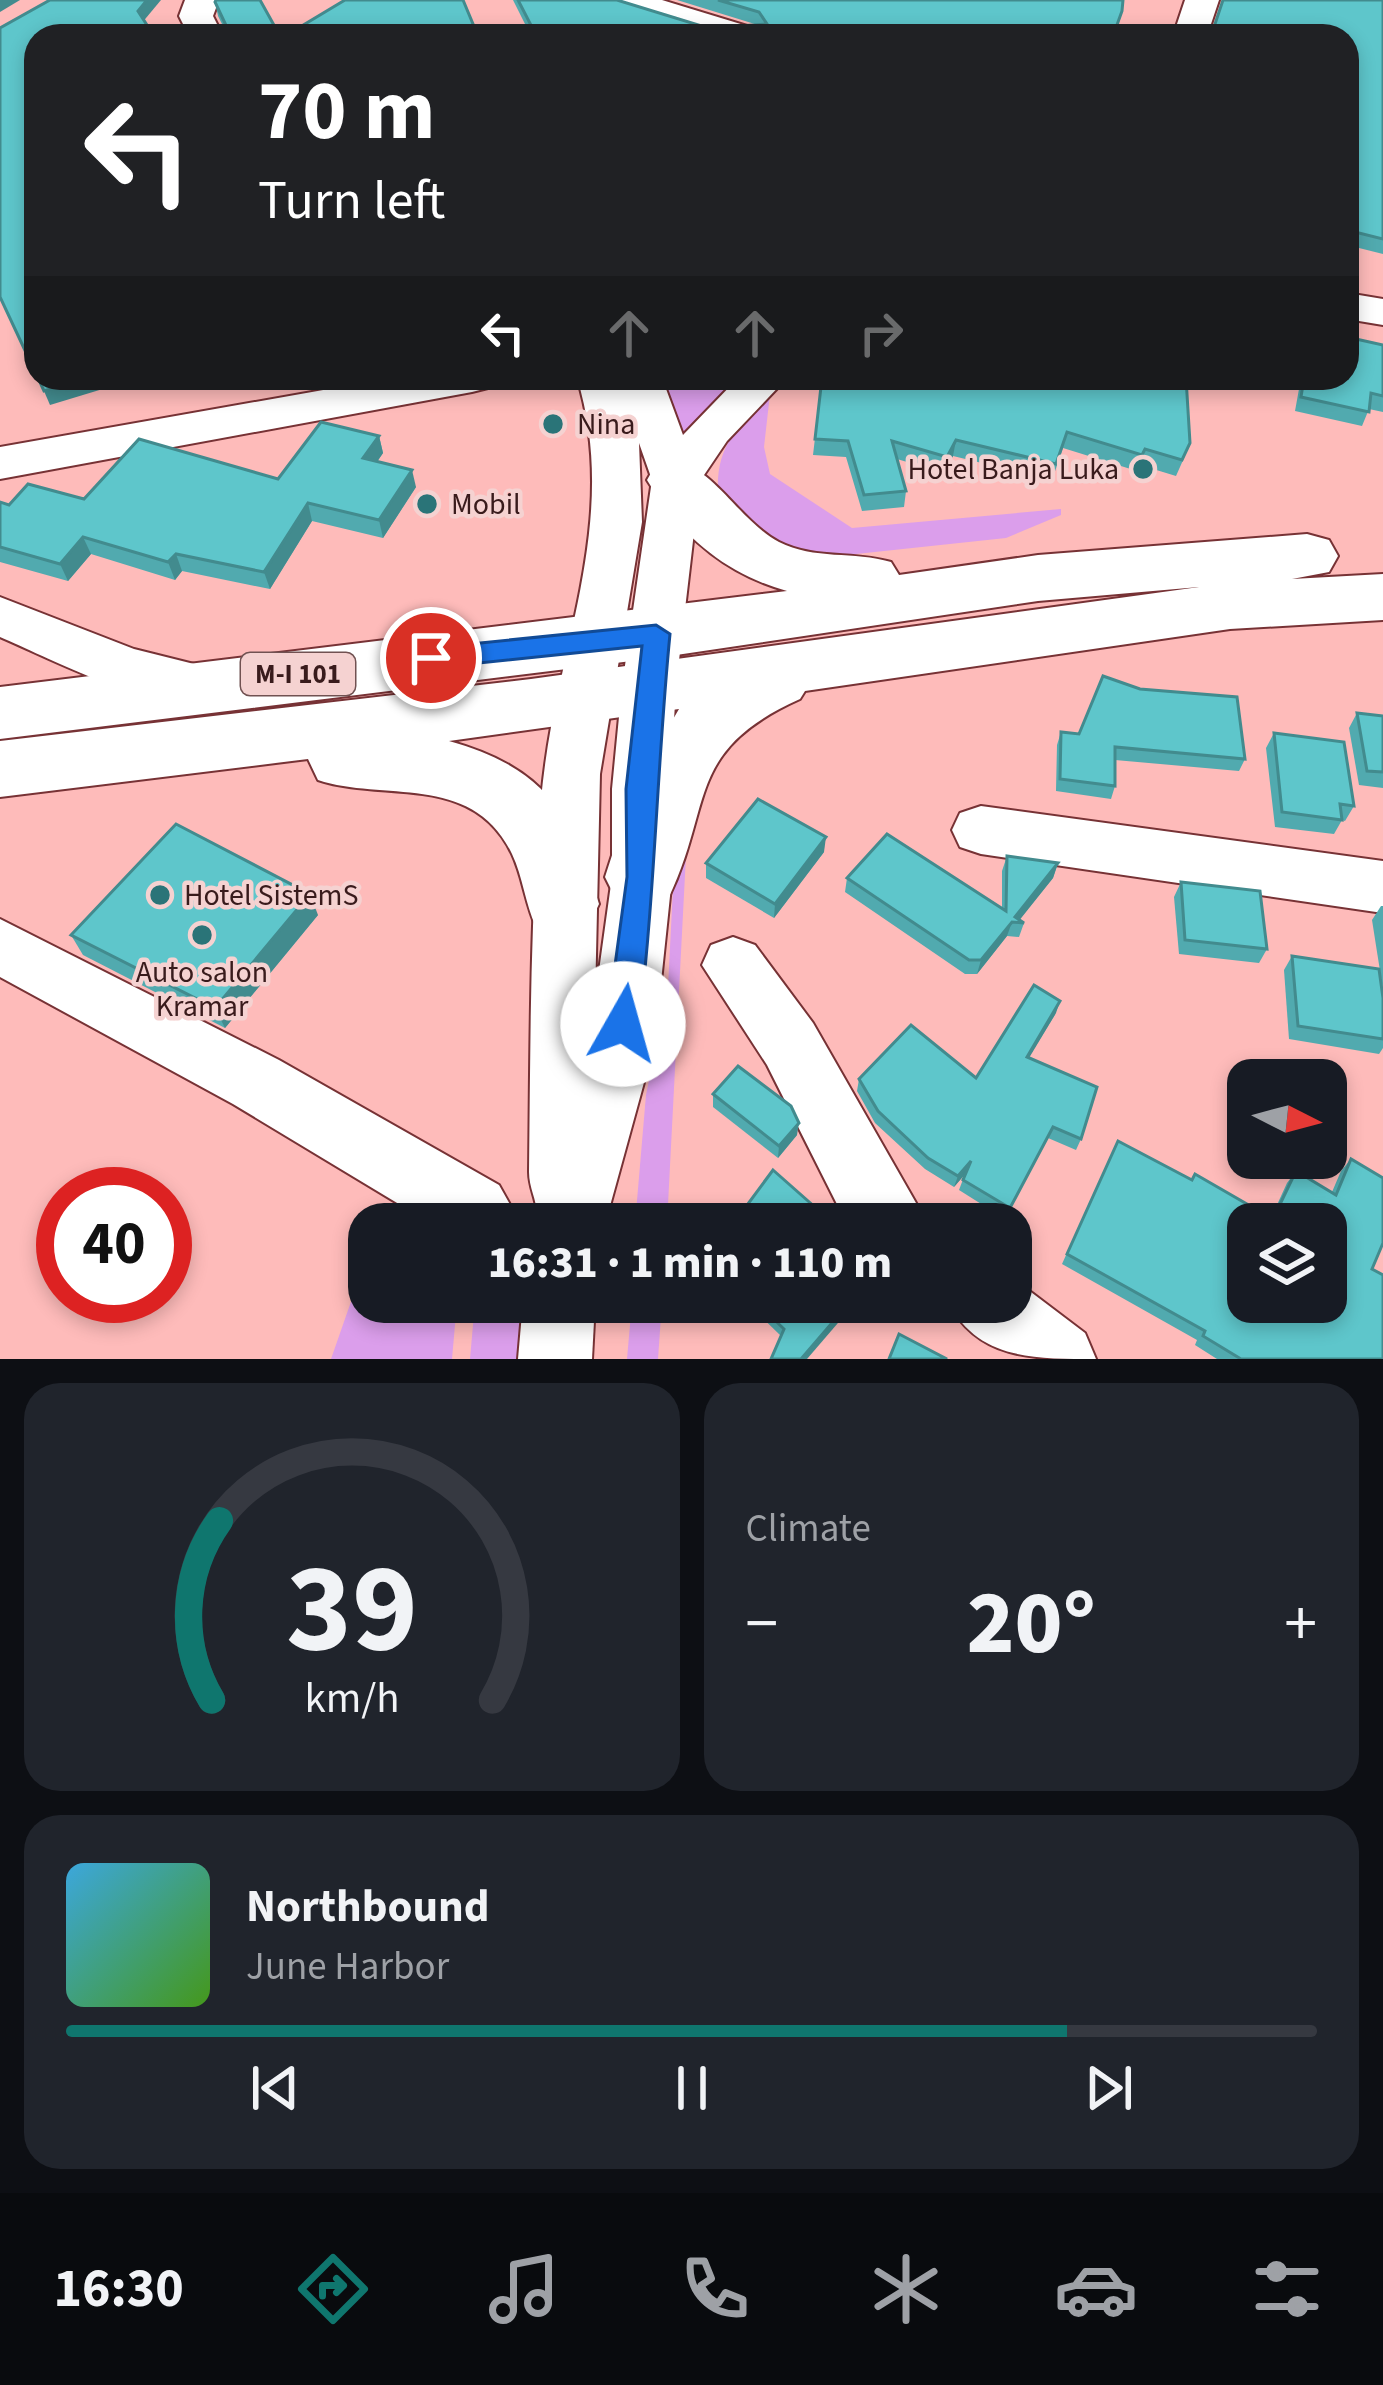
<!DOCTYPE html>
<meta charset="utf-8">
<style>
body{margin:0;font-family:"Source Sans 3",sans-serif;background:#20242c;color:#f1f3f6;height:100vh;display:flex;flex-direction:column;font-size:45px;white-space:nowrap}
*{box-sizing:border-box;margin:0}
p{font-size:39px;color:#9ea1a6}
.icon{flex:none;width:66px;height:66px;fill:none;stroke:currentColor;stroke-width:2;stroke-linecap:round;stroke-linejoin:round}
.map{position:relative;height:1359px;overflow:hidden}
.drawer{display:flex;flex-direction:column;gap:24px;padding:24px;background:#0d0f14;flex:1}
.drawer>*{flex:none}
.top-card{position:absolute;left:24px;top:24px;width:1335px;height:366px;border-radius:36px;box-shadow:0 6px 18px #0003;background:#202124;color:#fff;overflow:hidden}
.needle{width:78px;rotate:96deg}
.fabs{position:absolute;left:1227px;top:1059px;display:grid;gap:24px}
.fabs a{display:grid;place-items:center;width:120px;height:120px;border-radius:24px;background:#171b24;box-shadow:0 6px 18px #0003;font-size:60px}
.speed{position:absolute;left:36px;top:1167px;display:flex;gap:24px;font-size:60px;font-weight:700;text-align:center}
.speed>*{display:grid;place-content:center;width:156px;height:156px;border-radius:50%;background:#171b24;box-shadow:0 6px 18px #0003;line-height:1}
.speed .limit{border:18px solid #d22;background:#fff;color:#111}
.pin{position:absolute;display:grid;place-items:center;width:102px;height:102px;color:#fff;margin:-51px;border:6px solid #fff;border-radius:50%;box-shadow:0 3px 12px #0007}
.me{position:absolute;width:132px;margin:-66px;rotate:7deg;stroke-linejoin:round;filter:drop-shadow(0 0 9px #0008)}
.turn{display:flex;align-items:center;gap:42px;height:252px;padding:0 36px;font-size:54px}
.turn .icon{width:156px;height:156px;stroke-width:2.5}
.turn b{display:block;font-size:84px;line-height:102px}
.lanes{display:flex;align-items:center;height:114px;padding:0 36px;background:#0003;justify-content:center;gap:60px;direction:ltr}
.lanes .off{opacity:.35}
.big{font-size:90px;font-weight:800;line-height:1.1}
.drawer .card{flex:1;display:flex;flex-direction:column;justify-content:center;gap:18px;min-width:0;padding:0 42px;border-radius:36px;background:#20242c}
.drawer .dial{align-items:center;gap:0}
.dial svg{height:312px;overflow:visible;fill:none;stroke:#363941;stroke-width:7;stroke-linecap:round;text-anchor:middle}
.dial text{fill:#f1f3f6;stroke:none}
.song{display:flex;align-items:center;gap:36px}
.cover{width:144px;height:144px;border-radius:18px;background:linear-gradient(135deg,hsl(200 70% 55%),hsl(100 70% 35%))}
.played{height:12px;border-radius:6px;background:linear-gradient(90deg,#0f766e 80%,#363941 80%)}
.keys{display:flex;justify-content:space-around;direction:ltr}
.heat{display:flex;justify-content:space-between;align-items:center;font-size:66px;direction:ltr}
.drawer .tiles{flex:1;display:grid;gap:24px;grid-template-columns:1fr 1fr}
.card:last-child{grid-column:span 2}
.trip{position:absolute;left:348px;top:1203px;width:684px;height:120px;border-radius:36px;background:#171b24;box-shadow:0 6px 18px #0003;font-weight:800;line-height:120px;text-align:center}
.menu{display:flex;height:192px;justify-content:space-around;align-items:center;background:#090b0e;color:#9ea1a6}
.menu .icon{width:84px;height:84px}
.menu .selected{color:#0f766e}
.menu b{font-size:54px;color:#f1f3f6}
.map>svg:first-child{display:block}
.green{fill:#db9eeb}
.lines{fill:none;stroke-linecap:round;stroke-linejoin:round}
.minor-casing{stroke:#773235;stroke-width:4}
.major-casing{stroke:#773235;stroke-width:4}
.minor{fill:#fff;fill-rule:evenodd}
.major{fill:#fff;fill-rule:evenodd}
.wall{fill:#51aaaf}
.shaded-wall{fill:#428b8e}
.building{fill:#5ec6cb;stroke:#428b8e;stroke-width:3;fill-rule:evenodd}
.route{fill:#1a73e8;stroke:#114b97;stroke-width:3}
.poi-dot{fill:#2a7478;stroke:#f5d2d1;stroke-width:4.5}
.labels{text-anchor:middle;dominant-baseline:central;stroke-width:9;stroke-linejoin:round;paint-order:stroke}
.shield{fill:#f5d2d1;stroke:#715252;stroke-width:3}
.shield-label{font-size:27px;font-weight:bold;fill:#391b1c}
.poi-label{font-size:30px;fill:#391b1c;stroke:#f5d2d1;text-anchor:start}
</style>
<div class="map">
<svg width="1383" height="1359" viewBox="0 0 1383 1359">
<rect width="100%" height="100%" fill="#febbba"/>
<!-- green -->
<g class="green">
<path d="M656 378H749L683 440Z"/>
<path d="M770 394 764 447 770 474 852 528 1061 509V515L1006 538 828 557 778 547 718 491C716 445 739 425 770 394Z"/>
<path d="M703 788 687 836 667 1224H635L646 1095 668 987 675 848Z"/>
<path d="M369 1250V1302H457L452 1359H331Z"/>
<path d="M475 1302H522L517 1359H470Z"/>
<path d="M632 1302H662L658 1359H627Z"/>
</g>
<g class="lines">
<!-- minor casing -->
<g class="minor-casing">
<g id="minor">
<path d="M185 0H219L213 16 223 36H189L179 16Z"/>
<path d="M610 0H662L757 29 762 36H709L615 7Z"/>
<path d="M1185 0H1219L1207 36H1173Z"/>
<path d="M1347 293 1383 299V325L1347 319Z"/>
<path d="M391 378H494L488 388 472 392 0 479V447Z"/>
<path d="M577 378H662L683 435 738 378H787L727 441 700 481 676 686 670 789 672 877 660 991 651 1057 605 1224H535C541 1205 529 1192 529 1172 530 1090 530 1008 533 926 536 860 539 792 551 727 574 608 614 498 577 378ZM639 443 652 480 622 686 612 789V877L595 1000 600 774 642 522Z"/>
<path d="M0 597 134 649 218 670 226 685 218 700C162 718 54 660 0 637Z"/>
<path d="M981 806 1383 861V913L981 854 960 847 952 830 960 813Z"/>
<path d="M0 919 279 1060 499 1185 521 1224H432L233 1104 0 977Z"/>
<path d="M733 937 755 945 813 1023 928 1224H847L767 1065 702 965 711 945Z"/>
<path d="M1011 1277 1085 1333 1096 1359C1031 1359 978 1359 948 1302H1011Z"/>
<path d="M523 1302H595L592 1359H518Z"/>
</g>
</g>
<!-- major casing -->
<g class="major-casing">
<path id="major" d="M676 460C717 472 740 521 779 542 814 560 854 551 891 562L899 575 1038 555 1307 534 1329 540 1338 556 1329 572 1292 579 1383 574V620L1230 629 805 691 800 699C684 751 714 804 668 899L642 908 616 899 605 877 635 784 679 709 449 741C545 768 572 813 599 904L588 927 562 936 536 927C525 903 523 877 512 854 473 772 384 802 318 780L308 759 0 797V741L531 679 1199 587 1038 601 656 658 0 739V687L787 591C725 574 680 535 647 480L655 466Z"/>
</g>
<!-- minor -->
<use href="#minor" class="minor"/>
<!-- major -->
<use href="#major" class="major"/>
</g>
<!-- wall -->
<g class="wall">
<path d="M513 0H617L708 28 758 25 677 0H1123L1115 36H531Z"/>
<path d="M1383 0V254L1347 245V36Z"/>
<path d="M215 2 280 36H228L218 16Z"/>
<path d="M1383 345V412L1369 409 1362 426 1295 411 1301 378H1347Z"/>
<path d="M822 378 1184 458 1176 476 1140 465 1137 471 1063 448 1052 480 953 456 944 473 897 459 906 491 904 507 862 511 846 457 813 455Z"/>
<path d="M379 436 383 453 377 462 416 487 383 538 312 521 270 589 182 571 175 580 91 554 68 581 0 562V502L9 505 84 499 278 479Z"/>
<path d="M1357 713 1383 716V788L1359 785 1349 728Z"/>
<path d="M1061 732 1245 759 1239 771 1115 760V786L1111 799 1056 791 1057 745Z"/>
<path d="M1274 733 1354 806 1345 821 1342 820 1334 834 1275 827 1266 748Z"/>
<path d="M824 852 774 918 706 878V863Z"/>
<path d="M1007 856 1058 863 1053 878 1019 920 1024 923 1019 937 1007 936 977 974H965L845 892 847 878 1002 908V871Z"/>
<path d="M1181 882 1267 949 1259 963 1179 954 1174 897Z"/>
<path d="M1381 906H1383V990L1372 920Z"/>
<path d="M318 915 225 1028 83 955 71 935Z"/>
<path d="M1292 956 1383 998V1048L1379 1054 1289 1039 1284 970Z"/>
<path d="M1056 1013 1029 1057 1081 1139 1076 1150 1048 1138 1005 1219 959 1190 965 1174 954 1187 925 1169 875 1123 857 1091 859 1079 976 1078Z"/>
<path d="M713 1094 797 1135 778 1158 713 1107Z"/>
<path d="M1112 1153 1191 1180 1271 1218 1287 1183 1296 1171 1332 1192 1341 1171 1351 1159 1372 1269 1383 1359H1217L1195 1345 1197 1340 1062 1264Z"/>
<path d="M746 1302H856L781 1336Z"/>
</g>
<!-- shaded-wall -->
<g class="shaded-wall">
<path d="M0 0H20L0 12Z"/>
<path d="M147 0H161L141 24 138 11Z"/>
<path d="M88 378H139L50 405 44 391Z"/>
<path d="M379 436 383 453 367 476 363 458Z"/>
<path d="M956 440 953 456 944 473 947 457Z"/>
<path d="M412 470 416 487 383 538 379 520Z"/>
<path d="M308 503 312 521 270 589 264 572Z"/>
<path d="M83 537 91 554 68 581 60 564Z"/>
<path d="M176 554 182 571 175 580 168 562Z"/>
<path d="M826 837 824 852 774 918 775 904Z"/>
<path d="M1058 863 1053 878 1018 922 1015 917Z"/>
<path d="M310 894 318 915 225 1028 215 1008Z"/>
<path d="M1012 922 1007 936 977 974 981 960Z"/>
<path d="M1060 1001 1056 1013 1023 1068 1027 1057Z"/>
<path d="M799 1123 797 1135 778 1158 779 1146Z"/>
<path d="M971 1161 967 1172 954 1187 958 1176Z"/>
<path d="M850 1302H856L807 1359H801Z"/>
</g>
<!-- building -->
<g class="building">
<path d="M50 0H147L138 11 154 36H36V374L0 297V28Z"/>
<path d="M216 0H260L280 36H231L215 2Z"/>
<path d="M345 0H463L478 36H285Z"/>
<path d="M518 0H617L708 28 767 24 759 12 718 0H1123L1122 11 1113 36H540L536 35Z"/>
<path d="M1223 0H1383V239L1347 230V36H1211Z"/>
<path d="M1347 337 1383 345V396L1371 393 1369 412 1301 397 1304 378H1347Z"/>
<path d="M38 378H88L44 391Z"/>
<path d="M822 378H1186L1190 443 1182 460 1145 449 1142 455 1067 432 1056 464 956 440 947 457 892 441 906 491 864 495 848 441 815 439Z"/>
<path d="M321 422 379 436 363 458 412 470 379 520 308 503 264 572 176 554 168 562 83 537 60 564 0 547V502L9 505 28 484 84 499 139 439 278 479Z"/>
<path d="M1103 676 1140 689 1237 697 1245 759 1115 747V786L1060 779 1061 732 1079 734Z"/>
<path d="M1357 713 1383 716V772L1367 771Z"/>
<path d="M1274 733 1344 742 1354 806 1340 804 1342 820 1282 812Z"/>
<path d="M758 799 826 837 775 904 706 863Z"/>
<path d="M176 824 310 894 215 1008 71 935Z"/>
<path d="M887 834 1006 911 1007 856 1058 863 1015 917 1024 923 1012 922 981 960H969L847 878Z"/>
<path d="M1181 882 1260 891 1267 949 1185 940Z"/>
<path d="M1292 956 1379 969 1383 998V1039L1298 1026Z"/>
<path d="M1034 985 1060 1001 1027 1057 1097 1087 1081 1139 1053 1127 1010 1208 963 1180 971 1161 958 1176 928 1158 878 1111 859 1079 911 1025 976 1078Z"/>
<path d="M738 1066 791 1106 799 1123 779 1146 713 1094Z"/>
<path d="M1118 1141 1192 1180 1195 1174 1273 1219 1296 1171 1336 1195 1351 1159 1383 1178V1243L1372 1269 1383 1275V1359H1241L1203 1336 1205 1331 1067 1254ZM1248 1224H1326V1302H1248Z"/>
<path d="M773 1170 834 1224H749L739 1216Z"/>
<path d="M756 1302H850L801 1359H771L784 1329Z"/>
<path d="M899 1334 947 1359H889Z"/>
</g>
<!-- route -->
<path class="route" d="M656 625 670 634C657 765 655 894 639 1024L635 1035 623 1039 612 1035 607 1024 627 877 626 789 642 646 431 668 418 658 431 648Z"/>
<!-- markers -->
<g class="poi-dot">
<circle cx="553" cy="424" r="12"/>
<circle cx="1143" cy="469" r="12"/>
<circle cx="427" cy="504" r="12"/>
<circle cx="160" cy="895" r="12"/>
<circle cx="202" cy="935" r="12"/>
</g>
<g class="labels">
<!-- shield labels -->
<rect class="shield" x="241" y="653" width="114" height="42" rx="9"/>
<g class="shield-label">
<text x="298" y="674">M-I 101</text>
</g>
<!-- poi labels -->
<g class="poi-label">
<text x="577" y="424">Nina</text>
<text x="1119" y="469" text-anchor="end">Hotel Banja Luka</text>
<text x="451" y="504">Mobil</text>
<text x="184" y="895">Hotel SistemS</text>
<text x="202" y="972" text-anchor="middle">Auto salon<tspan x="202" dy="34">Kramar</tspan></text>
</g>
</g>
</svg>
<div class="fabs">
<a><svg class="needle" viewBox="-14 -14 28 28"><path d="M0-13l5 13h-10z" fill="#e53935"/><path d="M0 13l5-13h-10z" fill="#9ea1a6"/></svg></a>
<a><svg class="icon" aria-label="layers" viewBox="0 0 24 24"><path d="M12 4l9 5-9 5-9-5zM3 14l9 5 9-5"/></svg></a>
</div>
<div class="speed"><div class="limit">40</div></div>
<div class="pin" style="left:431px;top:658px;background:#d93025"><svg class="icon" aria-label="arrive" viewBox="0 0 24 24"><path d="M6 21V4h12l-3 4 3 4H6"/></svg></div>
<svg class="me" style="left:623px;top:1024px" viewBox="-20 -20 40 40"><circle r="19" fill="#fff"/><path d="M0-13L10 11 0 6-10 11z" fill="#1a73e8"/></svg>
<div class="trip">16:31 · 1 min · 110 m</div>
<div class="top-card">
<div class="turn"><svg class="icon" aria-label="left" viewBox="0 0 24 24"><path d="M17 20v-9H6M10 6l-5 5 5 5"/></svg><div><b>70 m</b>Turn left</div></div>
<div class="lanes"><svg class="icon" aria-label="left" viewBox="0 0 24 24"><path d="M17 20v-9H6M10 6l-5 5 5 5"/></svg><svg class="icon off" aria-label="ahead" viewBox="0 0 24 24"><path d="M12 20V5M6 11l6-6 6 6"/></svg><svg class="icon off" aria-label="ahead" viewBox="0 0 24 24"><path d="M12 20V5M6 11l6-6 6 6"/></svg><svg class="icon off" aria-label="right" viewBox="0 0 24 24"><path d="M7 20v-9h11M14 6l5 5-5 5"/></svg></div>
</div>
</div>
<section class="drawer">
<div class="tiles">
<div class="card dial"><svg viewBox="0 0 100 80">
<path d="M14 69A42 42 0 1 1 86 69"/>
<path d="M14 69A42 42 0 0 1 16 23" stroke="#0f766e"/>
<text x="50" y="56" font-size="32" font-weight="700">39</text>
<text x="50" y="72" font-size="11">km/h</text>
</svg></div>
<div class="card"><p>Climate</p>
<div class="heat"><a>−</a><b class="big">20°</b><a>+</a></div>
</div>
<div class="card">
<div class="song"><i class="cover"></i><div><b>Northbound</b><p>June Harbor</p></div></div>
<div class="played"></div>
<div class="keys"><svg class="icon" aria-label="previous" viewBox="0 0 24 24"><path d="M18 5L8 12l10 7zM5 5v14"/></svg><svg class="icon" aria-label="pause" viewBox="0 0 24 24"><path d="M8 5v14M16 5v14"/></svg><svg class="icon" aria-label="next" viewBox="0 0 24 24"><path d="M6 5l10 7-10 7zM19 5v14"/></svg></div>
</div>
</div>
</section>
<nav class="menu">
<b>16:30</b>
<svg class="icon selected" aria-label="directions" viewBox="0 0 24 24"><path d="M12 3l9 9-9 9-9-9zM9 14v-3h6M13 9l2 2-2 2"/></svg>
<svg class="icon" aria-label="music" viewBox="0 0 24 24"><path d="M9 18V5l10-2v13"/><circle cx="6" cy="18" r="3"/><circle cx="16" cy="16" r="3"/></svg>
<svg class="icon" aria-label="phone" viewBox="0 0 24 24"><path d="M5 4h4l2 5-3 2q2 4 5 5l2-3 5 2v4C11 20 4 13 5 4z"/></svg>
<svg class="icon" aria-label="climate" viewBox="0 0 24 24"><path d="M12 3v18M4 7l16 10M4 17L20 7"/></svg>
<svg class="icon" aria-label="car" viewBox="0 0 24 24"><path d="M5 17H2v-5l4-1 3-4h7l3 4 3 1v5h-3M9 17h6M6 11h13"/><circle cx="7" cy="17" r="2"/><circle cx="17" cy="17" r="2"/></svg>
<svg class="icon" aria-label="filters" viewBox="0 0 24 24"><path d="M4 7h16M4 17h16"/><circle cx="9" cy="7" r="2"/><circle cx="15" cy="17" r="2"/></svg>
</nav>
